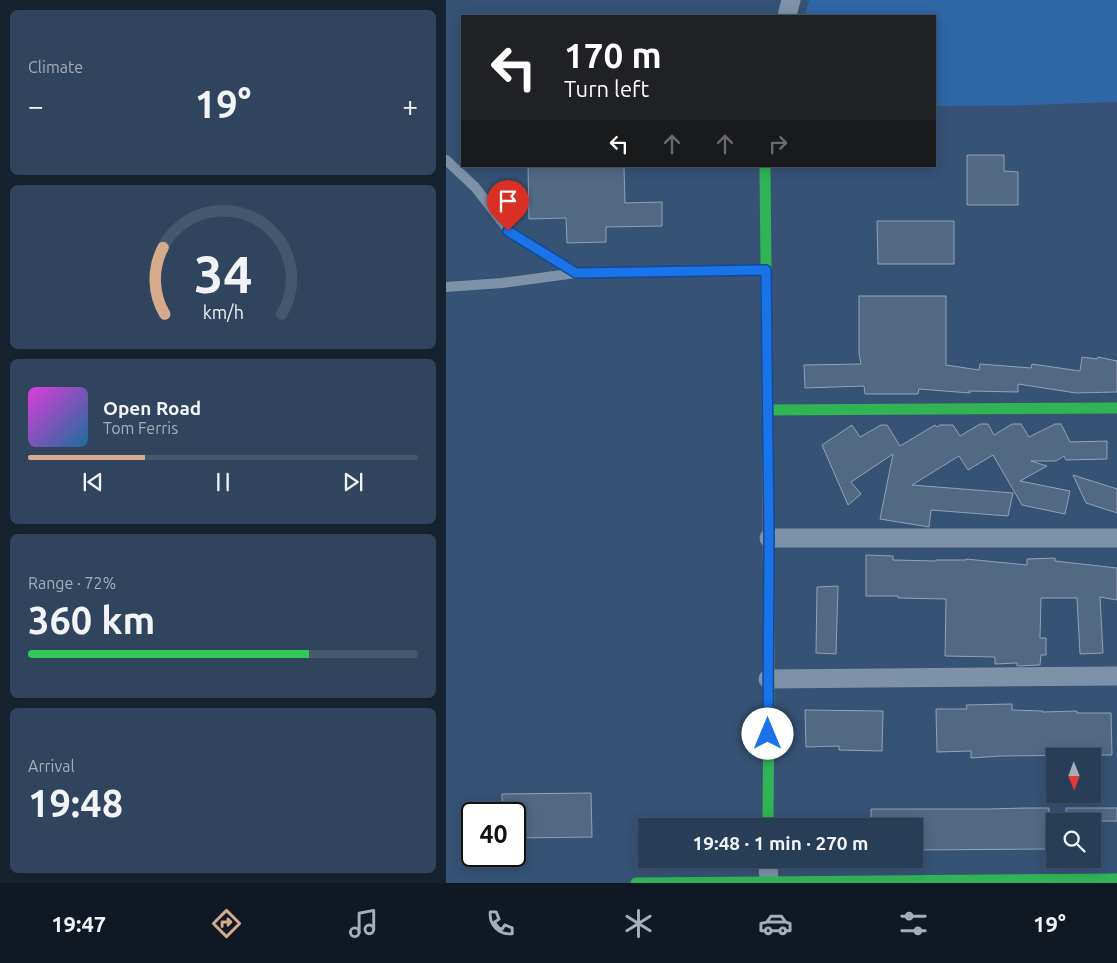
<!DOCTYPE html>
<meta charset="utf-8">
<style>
body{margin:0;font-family:Ubuntu,sans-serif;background:#30455d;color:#f1f3f6;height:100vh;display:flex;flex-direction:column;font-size:19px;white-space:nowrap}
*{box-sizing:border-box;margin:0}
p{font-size:16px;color:#a5aeba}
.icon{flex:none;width:28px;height:28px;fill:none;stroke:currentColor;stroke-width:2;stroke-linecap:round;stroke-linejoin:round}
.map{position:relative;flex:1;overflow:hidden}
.side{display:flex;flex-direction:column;gap:10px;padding:10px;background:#162230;width:446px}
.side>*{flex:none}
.top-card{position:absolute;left:15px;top:15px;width:475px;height:152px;border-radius:0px;box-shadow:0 2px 12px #0003,0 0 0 1px #44576d;background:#202124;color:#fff;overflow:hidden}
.needle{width:32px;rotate:179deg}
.fabs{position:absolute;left:600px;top:748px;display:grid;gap:10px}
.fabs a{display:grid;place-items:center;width:55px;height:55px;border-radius:0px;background:#283e57;box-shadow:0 2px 12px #0003,0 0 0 1px #44576d;font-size:25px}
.speed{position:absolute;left:15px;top:802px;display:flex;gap:10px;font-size:25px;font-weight:700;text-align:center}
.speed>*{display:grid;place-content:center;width:65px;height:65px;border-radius:50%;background:#283e57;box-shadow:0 2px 12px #0003,0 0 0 1px #44576d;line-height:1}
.speed .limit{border:2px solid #111;border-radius:8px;background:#fff;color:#111}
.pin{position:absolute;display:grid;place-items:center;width:42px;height:42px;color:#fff;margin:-51px -21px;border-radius:50% 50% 50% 0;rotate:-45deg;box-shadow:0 0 5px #0007}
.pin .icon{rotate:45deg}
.me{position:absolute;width:55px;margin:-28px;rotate:0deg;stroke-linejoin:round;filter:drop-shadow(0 0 4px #0008)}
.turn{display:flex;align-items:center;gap:18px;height:105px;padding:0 20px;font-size:22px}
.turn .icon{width:65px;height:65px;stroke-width:2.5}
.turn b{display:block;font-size:35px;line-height:42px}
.lanes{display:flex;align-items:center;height:48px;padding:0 20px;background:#0003;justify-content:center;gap:25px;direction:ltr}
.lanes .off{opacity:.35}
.big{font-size:38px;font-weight:700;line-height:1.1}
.side .tile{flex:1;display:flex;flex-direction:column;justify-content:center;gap:8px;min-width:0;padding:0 18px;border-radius:8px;background:#30455d}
.side .dial{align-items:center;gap:0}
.dial svg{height:130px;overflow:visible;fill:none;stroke:#44576d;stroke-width:7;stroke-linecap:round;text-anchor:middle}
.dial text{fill:#f1f3f6;stroke:none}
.song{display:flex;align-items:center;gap:15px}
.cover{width:60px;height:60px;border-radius:8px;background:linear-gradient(135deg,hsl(300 70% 55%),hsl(200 70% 35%))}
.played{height:5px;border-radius:2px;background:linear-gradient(90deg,#d6ab8b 30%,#44576d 30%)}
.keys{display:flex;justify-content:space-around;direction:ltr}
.heat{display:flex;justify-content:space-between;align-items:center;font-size:28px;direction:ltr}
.charge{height:8px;border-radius:4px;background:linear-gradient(90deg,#34c759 72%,#44576d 0)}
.trip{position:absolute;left:192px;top:818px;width:285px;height:50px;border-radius:0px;background:#283e57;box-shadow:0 2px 12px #0003,0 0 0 1px #44576d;font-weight:700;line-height:50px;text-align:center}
.tabs{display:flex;height:80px;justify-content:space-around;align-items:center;background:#101923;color:#a5aeba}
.tabs .icon{width:35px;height:35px}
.tabs .current{color:#d6ab8b}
.tabs b{font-size:22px;color:#f1f3f6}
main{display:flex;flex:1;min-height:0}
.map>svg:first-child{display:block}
.green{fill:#2f66a5}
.building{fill:#526984;stroke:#92a2b6}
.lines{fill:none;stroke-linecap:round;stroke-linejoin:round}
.lane{stroke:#7d92a8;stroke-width:10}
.street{stroke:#7d92a8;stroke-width:19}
.fast{stroke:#30b455;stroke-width:11}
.slow{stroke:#ff9f0a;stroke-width:11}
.route-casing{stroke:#114b97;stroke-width:12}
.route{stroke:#1a73e8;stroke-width:9}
</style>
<main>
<section class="side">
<div class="tile"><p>Climate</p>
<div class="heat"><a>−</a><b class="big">19°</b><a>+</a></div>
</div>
<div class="tile dial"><svg viewBox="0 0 100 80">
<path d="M14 69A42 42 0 1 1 86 69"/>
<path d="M14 69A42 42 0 0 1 13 28" stroke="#d6ab8b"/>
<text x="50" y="56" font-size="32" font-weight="700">34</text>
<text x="50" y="72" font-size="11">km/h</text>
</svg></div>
<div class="tile">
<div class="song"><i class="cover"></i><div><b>Open Road</b><p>Tom Ferris</p></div></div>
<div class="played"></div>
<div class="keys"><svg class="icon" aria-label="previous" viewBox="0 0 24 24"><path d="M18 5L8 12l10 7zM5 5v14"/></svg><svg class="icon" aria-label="pause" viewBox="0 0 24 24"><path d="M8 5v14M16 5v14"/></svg><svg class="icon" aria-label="next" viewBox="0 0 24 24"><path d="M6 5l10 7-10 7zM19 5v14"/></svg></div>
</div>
<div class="tile"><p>Range · 72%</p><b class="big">360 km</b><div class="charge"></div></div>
<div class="tile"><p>Arrival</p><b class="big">19:48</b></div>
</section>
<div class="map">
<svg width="671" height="883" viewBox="0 0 671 883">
<rect width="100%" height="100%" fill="#365274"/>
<!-- green -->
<path class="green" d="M363 0H671V102L584 105 489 106V16H359Z"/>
<!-- building -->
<g class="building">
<path d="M521 155H558V171L572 172V205H521Z"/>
<path d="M82 166H178L179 203 216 202V226L160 227V242L121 243 120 218 83 219Z"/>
<path d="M431 221H508V264H432Z"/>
<path d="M413 296H500V365L533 370 534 364 585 368 586 364 634 371 636 357 651 359 652 357 671 361V392L630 393 572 384V392L523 391 524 393 473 389 472 394H419L418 386 359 388 358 365 415 364 413 353Z"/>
<path d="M534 424H542L548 435 566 424H575L583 437 609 424H615L624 442 661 441V459L620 460 618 456 610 461H585L601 466 574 481 624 491 619 514 576 505 547 455 522 470 513 456 466 485 567 493 562 516 485 510 483 527 434 519 447 454 405 482 415 494 402 505 376 445 406 425 414 437 435 425H441L454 446 489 425 491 427 494 425H507L514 436Z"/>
<path d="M627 475 671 489V513L640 503Z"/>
<path d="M420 555 447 556V560L490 561V560H520V559L581 565V559L609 558V561L671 568V600L654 597 657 653 634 654 631 598H595L594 638H600V655H595L594 665 571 666V663L549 664V657L499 656 500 599 452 598V596H420Z"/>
<path d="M392 586 390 654 370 653 371 587Z"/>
<path d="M566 704V710L597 711V712L631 711V713H665L666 755 555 756 525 758V751L491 752 490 709H521L520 705Z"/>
<path d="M359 710 437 711 436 751 393 750V746L360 747Z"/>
<path d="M145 793 146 837 69 838V814H56V794Z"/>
<path d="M581 808H603V849L469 850V826H425V809H542Z"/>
<rect x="620" y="808" width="51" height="13"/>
</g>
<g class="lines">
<!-- lane -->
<g class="lane">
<path d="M0 160 29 187 63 231 130 273"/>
<path d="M0 287 56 283 130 273 319 270"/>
</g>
<!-- street -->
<g class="street">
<path d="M341 16 345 0"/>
<path d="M323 538H671"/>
<path d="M322 679 671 676"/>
<path d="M322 859 323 883"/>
</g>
<!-- fast -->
<g class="fast">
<path d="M319 166 322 471"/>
<path d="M321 410 671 408"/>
<path d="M322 826 323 682"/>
<path d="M190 883 671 879"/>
</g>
<!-- slow -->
<path class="slow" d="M322 471 323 682"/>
</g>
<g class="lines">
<!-- route casing -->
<g class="route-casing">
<path id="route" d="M62 231 130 273 320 270 323 538 322 734"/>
</g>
<!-- route -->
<use href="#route" class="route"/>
</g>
</svg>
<div class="fabs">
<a><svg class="needle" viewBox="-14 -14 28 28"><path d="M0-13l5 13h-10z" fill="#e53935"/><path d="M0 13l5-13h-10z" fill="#a5aeba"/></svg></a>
<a><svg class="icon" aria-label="search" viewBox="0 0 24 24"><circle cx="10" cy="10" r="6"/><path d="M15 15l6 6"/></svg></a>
</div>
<div class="speed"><div class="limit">40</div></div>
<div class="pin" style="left:62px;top:231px;background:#d93025"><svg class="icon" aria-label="arrive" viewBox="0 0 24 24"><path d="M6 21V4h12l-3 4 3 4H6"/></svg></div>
<svg class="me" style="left:322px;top:734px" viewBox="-20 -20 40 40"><circle r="19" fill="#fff"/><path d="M0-13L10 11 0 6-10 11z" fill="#1a73e8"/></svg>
<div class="trip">19:48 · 1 min · 270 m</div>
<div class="top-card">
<div class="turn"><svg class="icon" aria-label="left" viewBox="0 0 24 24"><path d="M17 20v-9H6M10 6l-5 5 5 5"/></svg><div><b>170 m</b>Turn left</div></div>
<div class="lanes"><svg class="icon" aria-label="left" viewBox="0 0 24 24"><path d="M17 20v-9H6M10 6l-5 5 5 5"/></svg><svg class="icon off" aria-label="ahead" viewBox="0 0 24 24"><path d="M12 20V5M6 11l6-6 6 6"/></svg><svg class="icon off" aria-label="ahead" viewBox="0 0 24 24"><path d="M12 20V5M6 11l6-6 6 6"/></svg><svg class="icon off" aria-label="right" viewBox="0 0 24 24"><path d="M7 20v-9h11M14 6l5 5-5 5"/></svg></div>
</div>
</div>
</main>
<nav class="tabs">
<b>19:47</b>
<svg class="icon current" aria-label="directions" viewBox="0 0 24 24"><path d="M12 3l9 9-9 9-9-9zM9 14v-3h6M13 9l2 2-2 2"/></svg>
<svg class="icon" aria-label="music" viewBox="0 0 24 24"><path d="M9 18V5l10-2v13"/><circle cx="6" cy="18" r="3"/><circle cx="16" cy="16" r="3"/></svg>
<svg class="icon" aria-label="phone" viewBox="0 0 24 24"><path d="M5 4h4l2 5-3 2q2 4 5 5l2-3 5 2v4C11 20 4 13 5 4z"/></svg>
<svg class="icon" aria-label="climate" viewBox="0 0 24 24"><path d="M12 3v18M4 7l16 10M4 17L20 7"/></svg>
<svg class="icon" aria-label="car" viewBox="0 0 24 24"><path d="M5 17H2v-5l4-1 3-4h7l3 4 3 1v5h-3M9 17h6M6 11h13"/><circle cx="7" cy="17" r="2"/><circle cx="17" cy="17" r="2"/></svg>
<svg class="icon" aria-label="filters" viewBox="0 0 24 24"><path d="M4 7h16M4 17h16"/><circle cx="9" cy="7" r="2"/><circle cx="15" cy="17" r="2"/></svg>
<b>19°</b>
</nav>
